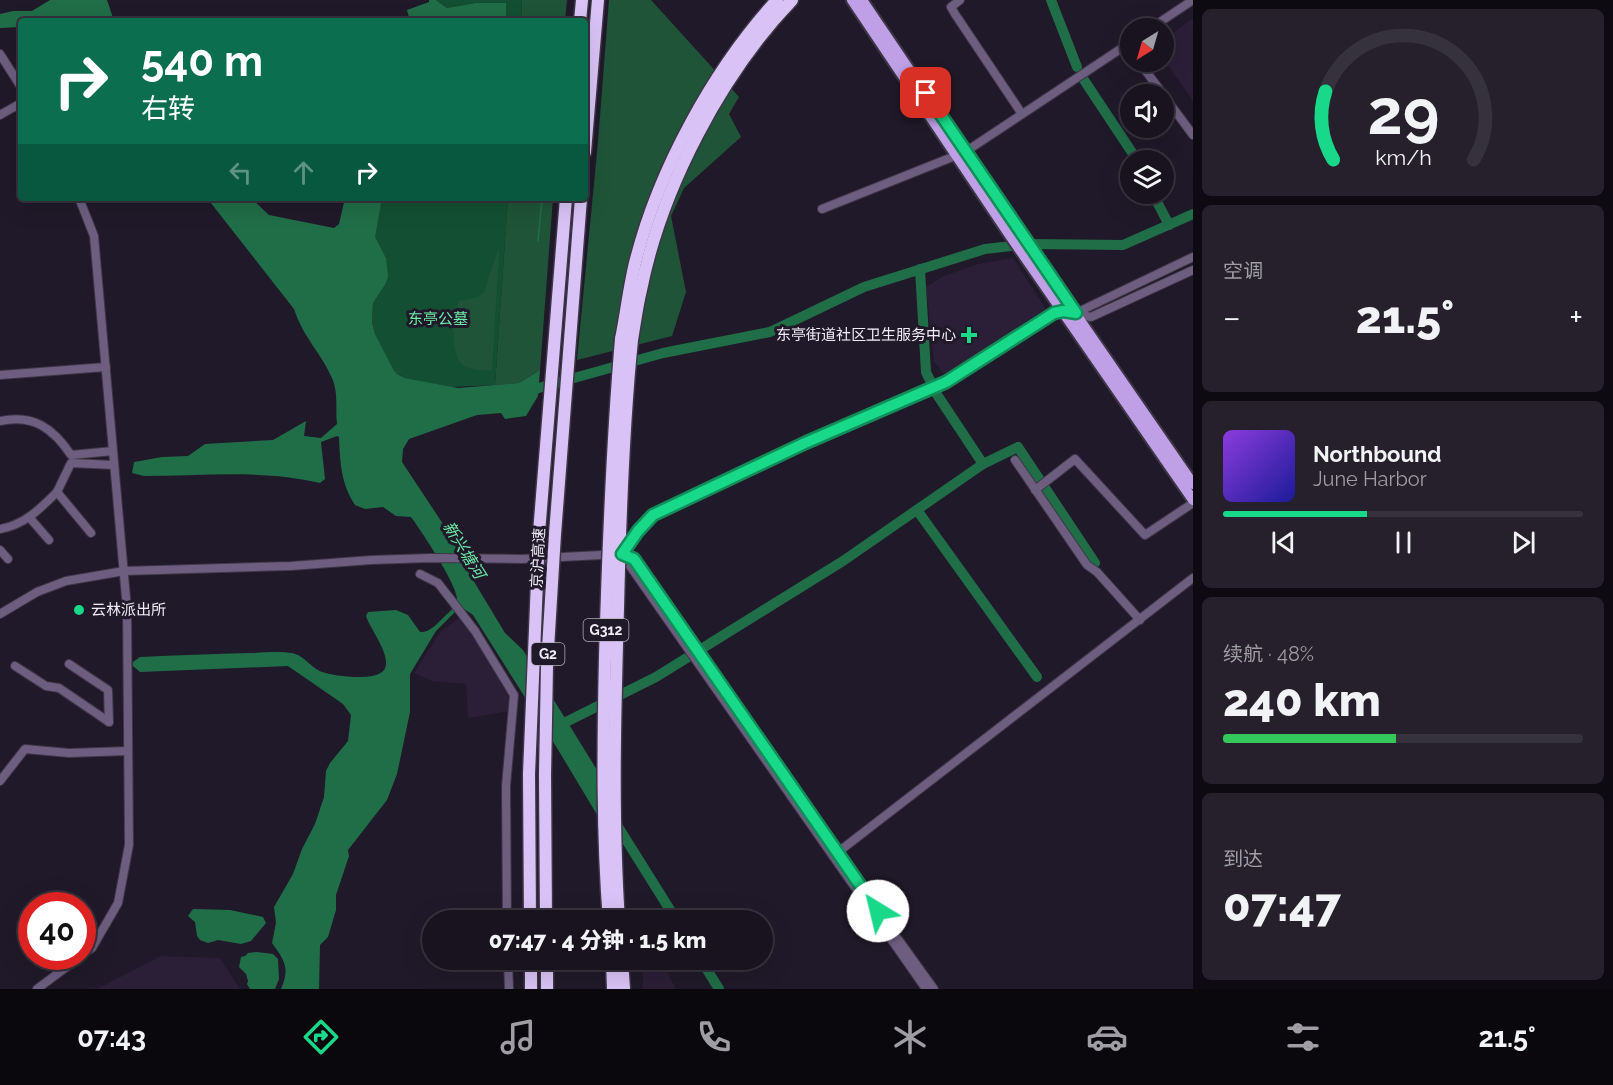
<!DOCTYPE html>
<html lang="zh">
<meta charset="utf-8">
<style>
body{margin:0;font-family:Raleway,"Noto Sans SC",sans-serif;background:#25202c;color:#f1f3f6;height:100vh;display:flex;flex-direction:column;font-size:22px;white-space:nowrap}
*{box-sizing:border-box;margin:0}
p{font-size:20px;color:#9f9ea4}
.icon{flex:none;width:33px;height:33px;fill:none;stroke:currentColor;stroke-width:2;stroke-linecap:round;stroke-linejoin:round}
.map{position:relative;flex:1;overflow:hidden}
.panel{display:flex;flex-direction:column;gap:9px;padding:9px;background:#0d0a11;width:420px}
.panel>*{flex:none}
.hud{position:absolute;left:18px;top:18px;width:570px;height:183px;border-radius:6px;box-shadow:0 6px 24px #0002,0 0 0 2px #36323d;background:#0b6e4f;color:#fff;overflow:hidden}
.needle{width:39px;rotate:217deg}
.fabs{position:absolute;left:1120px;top:18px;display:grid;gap:12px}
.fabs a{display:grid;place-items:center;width:54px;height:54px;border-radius:50%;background:#18131f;box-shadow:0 6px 24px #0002,0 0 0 2px #36323d;font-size:30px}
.speed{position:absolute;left:18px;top:892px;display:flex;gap:12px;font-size:30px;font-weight:700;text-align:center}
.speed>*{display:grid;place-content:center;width:78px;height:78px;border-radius:50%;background:#18131f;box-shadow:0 6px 24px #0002,0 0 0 2px #36323d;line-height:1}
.speed .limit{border:9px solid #d22;background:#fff;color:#111}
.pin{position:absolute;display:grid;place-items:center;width:51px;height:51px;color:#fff;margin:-26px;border-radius:12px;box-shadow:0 3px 9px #0006}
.me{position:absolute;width:66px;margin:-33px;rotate:324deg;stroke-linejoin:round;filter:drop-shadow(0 0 4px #0008)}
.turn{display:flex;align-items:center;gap:21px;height:126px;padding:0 24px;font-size:27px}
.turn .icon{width:78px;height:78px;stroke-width:2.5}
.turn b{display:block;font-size:42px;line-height:51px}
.lanes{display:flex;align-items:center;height:57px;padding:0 24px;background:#0003;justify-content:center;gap:30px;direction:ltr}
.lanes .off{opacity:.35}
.big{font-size:45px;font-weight:800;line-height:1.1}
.panel .widget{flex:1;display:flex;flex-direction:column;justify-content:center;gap:9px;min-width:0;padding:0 21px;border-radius:9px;background:#25202c}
.panel .dial{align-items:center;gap:0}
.dial svg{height:156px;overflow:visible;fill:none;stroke:#36323d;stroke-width:7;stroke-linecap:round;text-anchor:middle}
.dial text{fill:#f1f3f6;stroke:none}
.song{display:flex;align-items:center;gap:18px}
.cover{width:72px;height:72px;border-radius:9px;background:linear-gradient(135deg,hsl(270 70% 55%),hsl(240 70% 35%))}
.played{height:6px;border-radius:3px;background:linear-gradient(90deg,#18d989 40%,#36323d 40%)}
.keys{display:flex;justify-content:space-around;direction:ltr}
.heat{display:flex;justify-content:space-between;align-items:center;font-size:33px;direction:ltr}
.charge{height:9px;border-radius:4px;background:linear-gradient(90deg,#34c759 48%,#36323d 0)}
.trip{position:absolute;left:422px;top:910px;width:351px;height:60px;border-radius:30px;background:#18131f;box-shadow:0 6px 24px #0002,0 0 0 2px #36323d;font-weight:800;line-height:60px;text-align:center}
.tab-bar{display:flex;height:96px;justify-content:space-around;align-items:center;background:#0a080c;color:#9f9ea4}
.tab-bar .icon{width:42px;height:42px}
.tab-bar .current{color:#18d989}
.tab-bar b{font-size:27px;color:#f1f3f6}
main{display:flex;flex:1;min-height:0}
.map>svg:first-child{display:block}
.built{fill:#2a1f36}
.green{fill:#135033}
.forest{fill:#1f5438}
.water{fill:#206e48}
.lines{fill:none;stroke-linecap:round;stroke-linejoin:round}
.stream{stroke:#206e48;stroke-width:1.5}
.river{stroke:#206e48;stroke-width:10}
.minor-casing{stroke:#3d3646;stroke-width:10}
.major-casing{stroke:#3d3646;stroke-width:14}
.highway-casing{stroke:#3d3646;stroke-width:15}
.minor{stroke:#6d5e80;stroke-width:8}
.major{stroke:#bfa0e6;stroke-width:10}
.highway{stroke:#d9c3f6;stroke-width:12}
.highway-bridge-casing{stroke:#3d3646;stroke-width:15;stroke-linecap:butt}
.highway-bridge{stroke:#d9c3f6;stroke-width:12}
.route-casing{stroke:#108d59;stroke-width:15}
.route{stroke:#18d989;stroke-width:10}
.poi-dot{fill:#18d989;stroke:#201929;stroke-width:2}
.labels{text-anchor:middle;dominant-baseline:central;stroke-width:6;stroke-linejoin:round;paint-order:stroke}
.shield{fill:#201929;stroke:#b2acb8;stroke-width:1.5}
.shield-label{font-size:14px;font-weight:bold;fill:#f0ebf6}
.park-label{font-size:15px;fill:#6ceea9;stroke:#201929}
.poi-label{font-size:15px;fill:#f0ebf6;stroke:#201929;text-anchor:end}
.street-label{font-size:15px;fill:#f0ebf6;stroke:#201929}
.water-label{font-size:16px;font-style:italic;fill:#6aeda8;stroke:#201929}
</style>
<main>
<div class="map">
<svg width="1193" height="989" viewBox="0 0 1193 989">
<rect width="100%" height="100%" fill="#201929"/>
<!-- built -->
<g class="built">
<path d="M1193 18V101L1164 59V40Z"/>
<path d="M1013 258 1046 309 944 375 934 361 926 287 944 276 978 264Z"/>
<path d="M464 614 517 696 510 711 468 718 466 684 432 681 414 673 440 632Z"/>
<path d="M161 956 220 958 240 989H97Z"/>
<path d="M643 960H661L676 989H643Z"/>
</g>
<!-- green -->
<g class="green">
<path d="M436 0H522L521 21H491L506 18V3H475L447 8Z"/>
<path d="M382 198H508L495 385 451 387 405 378 393 371 375 334 372 322 373 303 385 285 386 258 374 237Z"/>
</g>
<!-- forest -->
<g class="forest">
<path d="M522 0H567L565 21H521Z"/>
<path d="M609 0H651L739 97 729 114 741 137 684 188 671 216 686 292 672 336 577 360 598 142Z"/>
<path d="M508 198H553L540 370 519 383 495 385Z"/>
<path d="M498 250 499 253 492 370C484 371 465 370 460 362 450 348 453 315 459 301 468 299 477 300 484 292Z"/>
</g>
<!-- water -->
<g class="water">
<path d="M50 0H107L114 21H21V27L0 28V14L13 11H32Z"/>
<path d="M429 0H436L447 8 475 3H506V19L491 21H410L407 10 429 2Z"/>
<path d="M207 198H251L269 215 334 228 339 224 345 198H382L375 237 386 258 388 277 385 285 373 303 372 322 375 334 394 371 399 375 405 378 458 388 519 383 540 370 538 396 526 416 505 419 501 413 477 415 409 439 403 449 402 462 449 533 467 570 505 633 523 650 597 770 599 818 557 748 473 615 464 609 455 612 436 631 410 674V712L397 774 387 800 348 850 349 856 336 895V910L328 937 320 945 319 989H281C290 968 285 961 272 943L276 923 274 907 293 874 302 849 315 824 324 797 326 771 330 763 348 741 351 715 343 704 288 666 140 672 133 666V662L140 657C177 655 214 654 250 653 263 653 278 651 291 653 303 654 311 668 322 672 333 676 376 682 384 670 393 657 370 629 366 616L368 612 396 610 408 615 420 632C429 633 437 624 443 618 448 613 456 607 457 600 459 587 420 529 411 517L396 516 383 507 365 509 355 505C341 484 340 462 339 437L337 436 321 442 325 479 320 483C262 469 202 476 144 476L132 473 134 462 162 457 188 456 205 444 273 440 306 421 304 436 321 438 337 424C335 409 339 395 332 378 321 353 303 337 294 309Z"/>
<path d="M193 909 230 910 263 917 266 923 251 941 241 944 218 940 208 943 200 940 197 936 195 922 188 916Z"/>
<path d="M257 952 273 954 278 959 279 979 275 989H250L247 984 248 981 246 974 239 967 241 957 245 956 248 953Z"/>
</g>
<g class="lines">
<!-- stream -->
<path class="stream" d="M538 241 542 198"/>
<!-- river -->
<g class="river">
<path d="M1051 0 1077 67"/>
<path d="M1082 77 1137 160"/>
<path d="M1153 194 1169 225"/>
<path d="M528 391 663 353 770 332 864 287 985 249 1030 244 1123 245 1193 214"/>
<path d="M983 464 1018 447 1095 563"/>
<path d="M917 510 1037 677"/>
<path d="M556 727 656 677 843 561 983 464 936 393 926 372 920 269"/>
<path d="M615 822 677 921"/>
<path d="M701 960 719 989"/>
</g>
<!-- minor casing -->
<g class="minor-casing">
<g id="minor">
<path d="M960 0 951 7 955 14 1022 114"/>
<path d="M1151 28 1193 0"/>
<path d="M0 54 21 87"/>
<path d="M1139 62 1163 94"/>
<path d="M1164 96 1193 135"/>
<path d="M0 115 21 103"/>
<path d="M79 198 94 236 127 609 129 845 118 903 92 948 82 955"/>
<path d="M822 209 965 152 1131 42"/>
<path d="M1076 313 1193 257"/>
<path d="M0 375 106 367"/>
<path d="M0 421C33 414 53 428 71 455L113 451"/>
<path d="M1015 460 1087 565 1097 572 1140 620"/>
<path d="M1035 490 1075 459 1145 535 1193 503"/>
<path d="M57 492 71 463 114 465"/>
<path d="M29 517 49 540"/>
<path d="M0 529C24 525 40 509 57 492L91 533"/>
<path d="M0 550 8 559"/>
<path d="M622 554 638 531 653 515 805 443 946 382 1054 313 1063 311 1091 317 1193 270"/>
<path d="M623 556 926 989"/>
<path d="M420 574 438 583 459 610 475 631 514 695 506 786 507 921"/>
<path d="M0 614 37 592 66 581 124 571 291 566 371 560 430 558 522 559 622 554 634 559 836 853 934 989"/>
<path d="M69 664 108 690 109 722"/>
<path d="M15 666 46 686 59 688 109 722"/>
<path d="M0 781 25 749 69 753 128 751"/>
<path d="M833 856 1193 578"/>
<path d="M508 960 509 989"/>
<path d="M37 989 80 957"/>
</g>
</g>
<!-- major casing -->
<g class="major-casing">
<g id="major">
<path d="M852 0 1011 237 1193 500"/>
<path d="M862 0 1021 235 1193 484"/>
</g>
</g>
<!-- highway casing -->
<g class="highway-casing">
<g id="highway">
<path d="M580 21 582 0"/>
<path d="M585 152 598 0"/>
<path d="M621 339C626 314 629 288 635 263 658 171 713 70 777 0"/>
<path d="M632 340C635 323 637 306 641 290 661 189 721 74 792 0"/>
<path d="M539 533 566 198"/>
<path d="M555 534 581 198"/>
<path d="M529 774 530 921"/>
<path d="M545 775 546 921"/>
<path d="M531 960V989"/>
<path d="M547 960V989"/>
<path d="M612 960 613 989"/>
<path d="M622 960 624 989"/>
</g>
</g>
<!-- minor -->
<use href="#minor" class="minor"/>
<!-- major -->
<use href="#major" class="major"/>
<!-- highway -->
<use href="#highway" class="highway"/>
<!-- highway-bridge casing -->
<g class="highway-bridge-casing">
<g id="highway-bridge">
<path d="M529 774 539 533"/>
<path d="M545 775 547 665 555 534"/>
<path d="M609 921C602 833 603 745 605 657 608 551 612 445 621 339"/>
<path d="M619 921C612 816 615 712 618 608 620 518 623 429 632 340"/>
</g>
</g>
<!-- highway-bridge -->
<use href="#highway-bridge" class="highway-bridge"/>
</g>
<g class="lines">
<!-- route casing -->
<g class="route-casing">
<path id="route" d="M878 911 634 559 622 554 638 531 653 515 805 443 946 382 1054 313 1063 311 1076 313 926 93"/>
</g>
<!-- route -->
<use href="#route" class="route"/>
</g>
<!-- markers -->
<g class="poi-dot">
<path d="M966 326h6v6h6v6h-6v6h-6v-6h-6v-6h6z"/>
<circle cx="79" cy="610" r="6"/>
</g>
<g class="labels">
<!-- shield labels -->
<g class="shield">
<rect x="583.5" y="619" width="45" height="22" rx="4.5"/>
<rect x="531.5" y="643" width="33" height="22" rx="4.5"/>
</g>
<g class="shield-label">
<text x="606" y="630">G312</text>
<text x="548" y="654">G2</text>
</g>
<!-- park labels -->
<g class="park-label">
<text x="438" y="319">东亭公墓</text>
</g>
<!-- poi labels -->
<g class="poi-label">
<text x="956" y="335">东亭街道社区卫生服务中心</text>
<text x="91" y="610" text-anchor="start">云林派出所</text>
</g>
<!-- street labels -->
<g class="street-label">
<text transform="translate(538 558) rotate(-87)">京沪高速</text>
</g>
<!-- water labels -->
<g class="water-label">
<text transform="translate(464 550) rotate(58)">新兴塘河</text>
</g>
</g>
</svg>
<div class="fabs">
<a><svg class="needle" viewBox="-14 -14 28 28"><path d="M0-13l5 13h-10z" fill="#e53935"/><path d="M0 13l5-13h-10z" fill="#9f9ea4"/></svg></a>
<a><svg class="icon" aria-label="sound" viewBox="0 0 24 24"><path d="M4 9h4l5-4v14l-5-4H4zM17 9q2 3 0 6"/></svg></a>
<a><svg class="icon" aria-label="layers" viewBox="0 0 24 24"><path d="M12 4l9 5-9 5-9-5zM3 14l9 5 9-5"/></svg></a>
</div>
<div class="speed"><div class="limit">40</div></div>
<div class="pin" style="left:926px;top:93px;background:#d93025"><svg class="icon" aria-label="arrive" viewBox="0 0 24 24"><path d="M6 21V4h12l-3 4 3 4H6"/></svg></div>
<svg class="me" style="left:878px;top:911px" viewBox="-20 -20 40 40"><circle r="19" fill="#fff"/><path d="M0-13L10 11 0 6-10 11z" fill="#18d989"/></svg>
<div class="trip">07:47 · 4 分钟 · 1.5 km</div>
<div class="hud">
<div class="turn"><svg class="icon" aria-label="right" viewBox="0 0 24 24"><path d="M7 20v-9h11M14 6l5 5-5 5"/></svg><div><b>540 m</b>右转</div></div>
<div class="lanes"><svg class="icon off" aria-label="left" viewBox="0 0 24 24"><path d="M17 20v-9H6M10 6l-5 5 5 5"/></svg><svg class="icon off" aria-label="ahead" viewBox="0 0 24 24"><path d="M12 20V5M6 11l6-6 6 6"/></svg><svg class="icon" aria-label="right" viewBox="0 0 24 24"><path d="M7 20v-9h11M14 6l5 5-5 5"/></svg></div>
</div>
</div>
<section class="panel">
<div class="widget dial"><svg viewBox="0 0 100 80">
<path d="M14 69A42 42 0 1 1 86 69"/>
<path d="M14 69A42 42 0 0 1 10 34" stroke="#18d989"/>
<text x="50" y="56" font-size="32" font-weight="700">29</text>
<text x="50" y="72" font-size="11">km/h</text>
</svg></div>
<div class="widget"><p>空调</p>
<div class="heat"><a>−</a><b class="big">21.5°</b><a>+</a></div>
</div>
<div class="widget">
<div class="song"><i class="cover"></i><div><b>Northbound</b><p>June Harbor</p></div></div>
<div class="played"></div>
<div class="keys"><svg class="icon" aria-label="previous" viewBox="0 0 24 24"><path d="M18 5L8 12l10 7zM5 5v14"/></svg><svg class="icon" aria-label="pause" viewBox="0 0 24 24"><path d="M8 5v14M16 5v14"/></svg><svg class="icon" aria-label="next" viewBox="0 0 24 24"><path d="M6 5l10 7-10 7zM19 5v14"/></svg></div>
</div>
<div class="widget"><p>续航 · 48%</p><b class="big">240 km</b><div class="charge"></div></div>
<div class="widget"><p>到达</p><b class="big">07:47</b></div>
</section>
</main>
<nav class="tab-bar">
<b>07:43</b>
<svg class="icon current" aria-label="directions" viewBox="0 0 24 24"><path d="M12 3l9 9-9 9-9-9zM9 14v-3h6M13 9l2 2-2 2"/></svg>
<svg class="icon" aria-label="music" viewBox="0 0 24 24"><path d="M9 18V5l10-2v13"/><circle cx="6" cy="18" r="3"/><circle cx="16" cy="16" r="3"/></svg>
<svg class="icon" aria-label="phone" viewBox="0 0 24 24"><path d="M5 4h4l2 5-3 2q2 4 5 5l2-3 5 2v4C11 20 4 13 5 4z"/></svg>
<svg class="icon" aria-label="climate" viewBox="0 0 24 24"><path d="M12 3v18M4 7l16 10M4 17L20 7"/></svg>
<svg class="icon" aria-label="car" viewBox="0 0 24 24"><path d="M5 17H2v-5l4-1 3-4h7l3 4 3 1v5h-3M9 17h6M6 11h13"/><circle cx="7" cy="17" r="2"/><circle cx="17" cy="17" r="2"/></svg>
<svg class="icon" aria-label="filters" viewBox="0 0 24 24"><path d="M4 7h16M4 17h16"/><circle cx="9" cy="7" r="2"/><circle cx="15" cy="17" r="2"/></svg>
<b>21.5°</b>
</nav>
